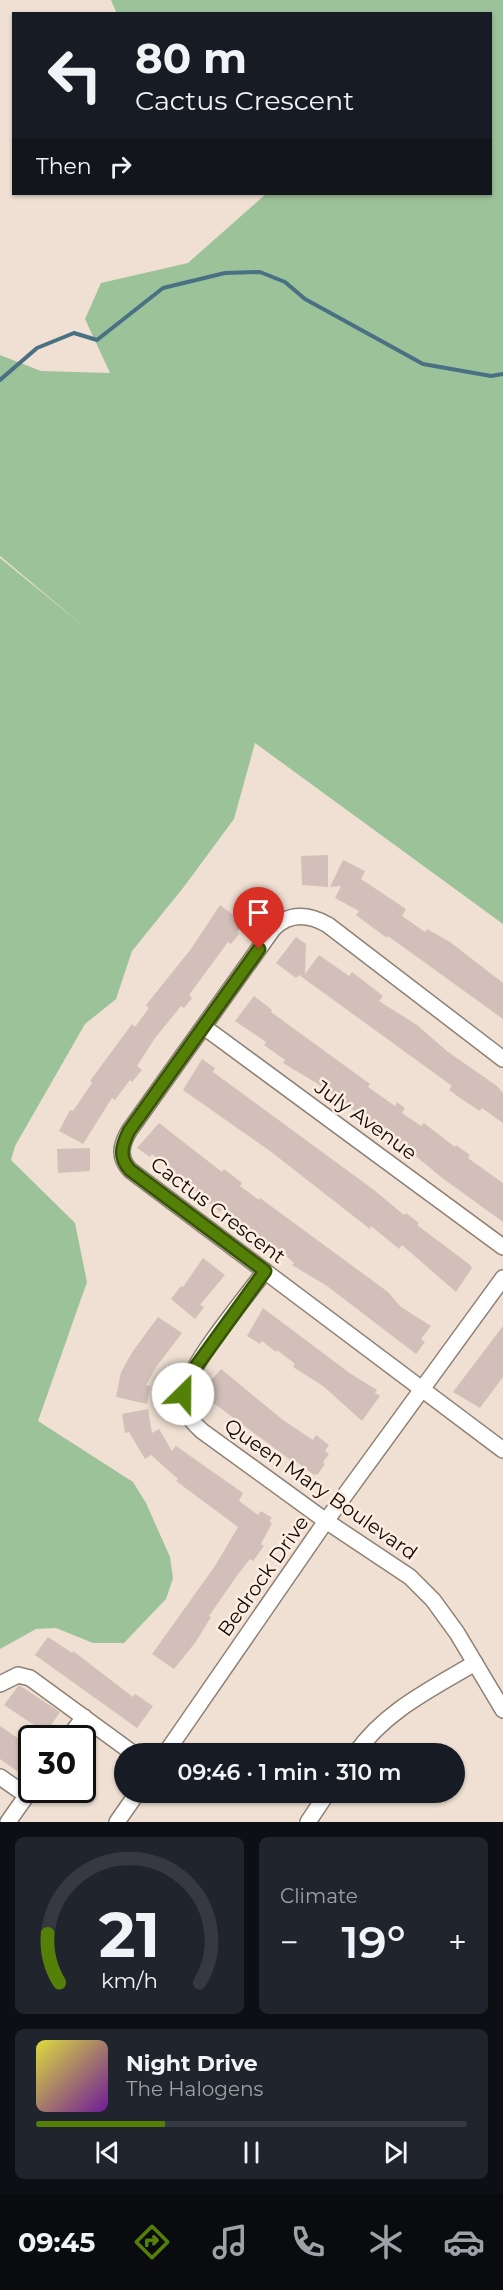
<!DOCTYPE html>
<meta charset="utf-8">
<style>
body{margin:0;font-family:Montserrat,sans-serif;background:#20242c;color:#f1f3f6;height:100vh;display:flex;flex-direction:column;font-size:22px;white-space:nowrap}
*{box-sizing:border-box;margin:0}
p{font-size:20px;color:#9ea1a6}
.icon{flex:none;width:33px;height:33px;fill:none;stroke:currentColor;stroke-width:2;stroke-linecap:round;stroke-linejoin:round}
.map{position:relative;height:1822px;overflow:hidden}
.panel{display:flex;flex-direction:column;gap:15px;padding:15px;background:#0d0f14;flex:1}
.panel>*{flex:none}
.guide{position:absolute;left:12px;top:12px;width:480px;height:183px;border-radius:0px;box-shadow:0 2px 4px #0004;background:#171b24;color:#f1f3f6;overflow:hidden}
.speed{position:absolute;left:18px;top:1725px;display:flex;gap:12px;font-size:30px;font-weight:700;text-align:center}
.speed>*{display:grid;place-content:center;width:78px;height:78px;border-radius:50%;background:#171b24;box-shadow:0 2px 4px #0004;line-height:1}
.speed .limit{border:3px solid #111;border-radius:9px;background:#fff;color:#111}
.pin{position:absolute;display:grid;place-items:center;width:51px;height:51px;color:#fff;margin:-62px -26px;border-radius:50% 50% 50% 0;rotate:-45deg;box-shadow:0 0 6px #0007}
.pin .icon{rotate:45deg}
.me{position:absolute;width:66px;margin:-33px;rotate:23deg;stroke-linejoin:round;filter:drop-shadow(0 0 4px #0008)}
.turn{display:flex;align-items:center;gap:21px;height:126px;padding:0 24px;font-size:27px}
.turn .icon{width:78px;height:78px;stroke-width:2.5}
.turn b{display:block;font-size:42px;line-height:51px}
.then{display:flex;align-items:center;height:57px;padding:0 24px;background:#0003;gap:12px;font-size:22px}
.big{font-size:45px;font-weight:600;line-height:1.1}
.panel .card{flex:1;display:flex;flex-direction:column;justify-content:center;gap:9px;min-width:0;padding:0 21px;border-radius:9px;background:#20242c}
.panel .dial{align-items:center;gap:0}
.dial svg{height:156px;overflow:visible;fill:none;stroke:#363941;stroke-width:7;stroke-linecap:round;text-anchor:middle}
.dial text{fill:#f1f3f6;stroke:none}
.song{display:flex;align-items:center;gap:18px}
.cover{width:72px;height:72px;border-radius:9px;background:linear-gradient(135deg,hsl(60 70% 55%),hsl(280 70% 35%))}
.played{height:6px;border-radius:3px;background:linear-gradient(90deg,#558008 30%,#363941 30%)}
.keys{display:flex;justify-content:space-around;direction:ltr}
.heat{display:flex;justify-content:space-between;align-items:center;font-size:33px;direction:ltr}
.panel .tiles{flex:1;display:grid;gap:15px;grid-template-columns:1fr 1fr}
.card:last-child{grid-column:span 2}
.trip{position:absolute;left:114px;top:1743px;width:351px;height:60px;border-radius:30px;background:#171b24;box-shadow:0 2px 4px #0004;font-weight:600;line-height:60px;text-align:center}
.tab-bar{display:flex;height:96px;justify-content:space-around;align-items:center;background:#090b0e;color:#9ea1a6}
.tab-bar .icon{width:42px;height:42px}
.tab-bar .selected{color:#558008}
.tab-bar b{font-size:27px;color:#f1f3f6}
.map>svg:first-child{display:block}
.green{fill:#9cc29a}
.lines{fill:none;stroke-linecap:round;stroke-linejoin:round}
.stream{stroke:#497083;stroke-width:4}
.building{fill:#d2bfb9}
.street-casing{stroke:#8e8074;stroke-width:18}
.street{stroke:#fff;stroke-width:15}
.route-casing{stroke:#375305;stroke-width:15}
.route{stroke:#558008;stroke-width:10}
.labels{text-anchor:middle;dominant-baseline:central;stroke-width:5;stroke-linejoin:round;paint-order:stroke}
.street-label{font-size:20px;fill:#100b07;stroke:#fcede0}
</style>
<div class="map">
<svg width="503" height="1822" viewBox="0 0 503 1822">
<rect width="100%" height="100%" fill="#efe0d3"/>
<!-- green -->
<path class="green" d="M111 0H503V924L255 743 234 819 183 888 132 951 116 999 85 1024 15 1146 11 1160 75 1223 87 1282 38 1421 133 1482 146 1503 170 1557 173 1578 166 1599 124 1643H93L56 1628 36 1629 0 1649V558L87 629 0 556V355L41 371 110 373 85 319 101 283 188 263 266 194H490V14H117Z"/>
<g class="lines">
<!-- stream -->
<path class="stream" d="M0 380 37 348 74 333 97 340 163 288 225 273 260 272 285 282 305 299 423 364 491 376 503 374"/>
</g>
<!-- building -->
<g class="building">
<path d="M328 855V887L302 885 301 856Z"/>
<path d="M343 860 365 871 361 879 406 909 402 916 425 932 427 929 450 942 503 983V1019L388 936 387 938 376 930 356 915 359 911 335 898 341 886 330 887Z"/>
<path d="M220 905 244 923 237 932 239 934 231 944 228 942 189 995 192 998 184 1008 181 1006 155 1038 137 1066 142 1070 132 1082 130 1080 115 1100 112 1098 83 1144 59 1131 70 1110 73 1111 92 1083 90 1081 132 1024 135 1027 149 1008 146 1005 191 949Z"/>
<path d="M296 937 306 944 305 974 319 955 349 976 352 972 383 996 379 1001 417 1025 448 1052 497 1086 503 1093V1123L482 1108 480 1111 463 1100 449 1090 452 1086 408 1054 299 975 296 978 276 963Z"/>
<path d="M254 996 272 1010 271 1012 370 1084 368 1087 395 1106 397 1102 405 1108 402 1113 421 1126 424 1123 455 1147 456 1145 470 1155 468 1158 503 1183V1222L441 1177 388 1133 387 1135 318 1084 283 1063 285 1060 264 1045 266 1042 235 1021Z"/>
<path d="M202 1059 215 1068 213 1072 374 1190 404 1215 406 1213 419 1223 417 1225 469 1264 472 1268 456 1292 402 1245 399 1249 371 1226 370 1229 270 1151 183 1090Z"/>
<path d="M159 1123 222 1172 224 1169 242 1183 240 1186 259 1200 260 1198 388 1292 401 1307 431 1326 421 1339 425 1342 416 1354 327 1286 292 1265 294 1263 278 1249 222 1210 220 1212 152 1154 150 1157 137 1148Z"/>
<path d="M90 1148V1171L58 1173 57 1149Z"/>
<path d="M203 1258 225 1275 200 1305 204 1307 195 1319 171 1299 181 1286 183 1287Z"/>
<path d="M263 1308 351 1374 377 1390 375 1393 380 1396 362 1421 323 1386 293 1367 295 1364 277 1350 276 1352 262 1341 260 1344 247 1336Z"/>
<path d="M158 1317 182 1333 156 1367 146 1385 150 1386 147 1404 116 1397 121 1372 133 1351Z"/>
<path d="M503 1326V1377L480 1408 453 1392Z"/>
<path d="M221 1369 283 1420 313 1440 316 1435 329 1445 325 1451 329 1454 323 1462 325 1464 318 1474 314 1475 294 1460 293 1462 200 1393Z"/>
<path d="M148 1409 152 1433 159 1429 172 1451 176 1446 243 1493 239 1501 258 1515 261 1511 272 1518 269 1521 272 1523 261 1544 264 1546 253 1561 250 1559 236 1577 209 1616 211 1617 195 1643 174 1669 152 1654 215 1566 238 1527 176 1481 178 1479 151 1455 145 1459 129 1432 125 1433 122 1414Z"/>
<path d="M48 1637 72 1653 73 1651 133 1697 135 1694 153 1706 137 1728 35 1655Z"/>
<path d="M19 1685 60 1712 46 1733 4 1705Z"/>
<path d="M0 1726 32 1748V1758L21 1774 0 1759Z"/>
</g>
<g class="lines">
<!-- street casing -->
<g class="street-casing">
<g id="street">
<path d="M204 1027 503 1247"/>
<path d="M503 1059 328 925C309 914 289 912 273 929L129 1131C121 1145 118 1157 130 1170L503 1450"/>
<path d="M265 1271C247 1296 185 1369 184 1396 183 1412 191 1421 202 1431L326 1521 410 1577 433 1600 457 1633 503 1710"/>
<path d="M0 1684 18 1675 30 1678 134 1754"/>
<path d="M68 1738 84 1717"/>
<path d="M165 1754 326 1521 503 1278"/>
<path d="M355 1754C385 1711 431 1689 475 1663"/>
<path d="M0 1777 26 1795"/>
<path d="M8 1822 32 1788"/>
<path d="M117 1822 138 1792"/>
<path d="M308 1822 328 1792"/>
</g>
</g>
<!-- street -->
<use href="#street" class="street"/>
</g>
<g class="lines">
<!-- route casing -->
<g class="route-casing">
<path id="route" d="M183 1394 192 1372 265 1271 130 1170C118 1157 122 1145 129 1131L259 949"/>
</g>
<!-- route -->
<use href="#route" class="route"/>
</g>
<g class="labels">
<!-- street labels -->
<g class="street-label">
<text transform="translate(366 1120) rotate(36)">July Avenue</text>
<text transform="translate(218 1210) rotate(37)">Cactus Crescent</text>
<text transform="translate(321 1489) rotate(35)">Queen Mary Boulevard</text>
<text transform="translate(263 1576) rotate(-55)">Bedrock Drive</text>
</g>
</g>
</svg>
<div class="speed"><div class="limit">30</div></div>
<div class="pin" style="left:259px;top:949px;background:#d93025"><svg class="icon" aria-label="arrive" viewBox="0 0 24 24"><path d="M6 21V4h12l-3 4 3 4H6"/></svg></div>
<svg class="me" style="left:183px;top:1394px" viewBox="-20 -20 40 40"><circle r="19" fill="#fff"/><path d="M0-13L10 11 0 6-10 11z" fill="#558008"/></svg>
<div class="trip">09:46 · 1 min · 310 m</div>
<div class="guide">
<div class="turn"><svg class="icon" aria-label="left" viewBox="0 0 24 24"><path d="M17 20v-9H6M10 6l-5 5 5 5"/></svg><div><b>80 m</b>Cactus Crescent</div></div>
<div class="then">Then<svg class="icon" aria-label="right" viewBox="0 0 24 24"><path d="M7 20v-9h11M14 6l5 5-5 5"/></svg></div>
</div>
</div>
<section class="panel">
<div class="tiles">
<div class="card dial"><svg viewBox="0 0 100 80">
<path d="M14 69A42 42 0 1 1 86 69"/>
<path d="M14 69A42 42 0 0 1 8 44" stroke="#558008"/>
<text x="50" y="56" font-size="32" font-weight="700">21</text>
<text x="50" y="72" font-size="11">km/h</text>
</svg></div>
<div class="card"><p>Climate</p>
<div class="heat"><a>−</a><b class="big">19°</b><a>+</a></div>
</div>
<div class="card">
<div class="song"><i class="cover"></i><div><b>Night Drive</b><p>The Halogens</p></div></div>
<div class="played"></div>
<div class="keys"><svg class="icon" aria-label="previous" viewBox="0 0 24 24"><path d="M18 5L8 12l10 7zM5 5v14"/></svg><svg class="icon" aria-label="pause" viewBox="0 0 24 24"><path d="M8 5v14M16 5v14"/></svg><svg class="icon" aria-label="next" viewBox="0 0 24 24"><path d="M6 5l10 7-10 7zM19 5v14"/></svg></div>
</div>
</div>
</section>
<nav class="tab-bar">
<b>09:45</b>
<svg class="icon selected" aria-label="directions" viewBox="0 0 24 24"><path d="M12 3l9 9-9 9-9-9zM9 14v-3h6M13 9l2 2-2 2"/></svg>
<svg class="icon" aria-label="music" viewBox="0 0 24 24"><path d="M9 18V5l10-2v13"/><circle cx="6" cy="18" r="3"/><circle cx="16" cy="16" r="3"/></svg>
<svg class="icon" aria-label="phone" viewBox="0 0 24 24"><path d="M5 4h4l2 5-3 2q2 4 5 5l2-3 5 2v4C11 20 4 13 5 4z"/></svg>
<svg class="icon" aria-label="climate" viewBox="0 0 24 24"><path d="M12 3v18M4 7l16 10M4 17L20 7"/></svg>
<svg class="icon" aria-label="car" viewBox="0 0 24 24"><path d="M5 17H2v-5l4-1 3-4h7l3 4 3 1v5h-3M9 17h6M6 11h13"/><circle cx="7" cy="17" r="2"/><circle cx="17" cy="17" r="2"/></svg>
</nav>
